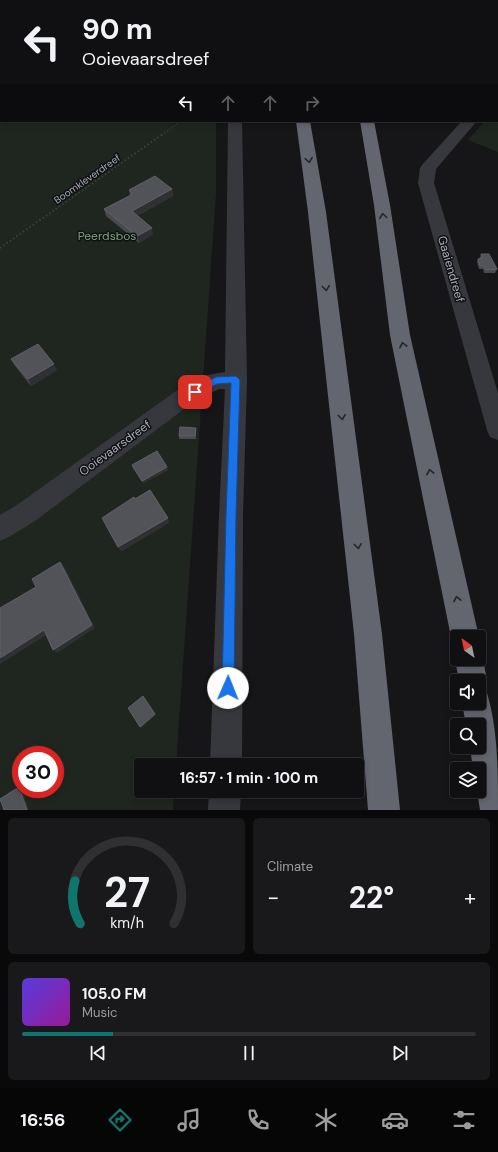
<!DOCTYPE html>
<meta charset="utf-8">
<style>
body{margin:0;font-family:"DM Sans",sans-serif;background:#19191b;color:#f1f3f6;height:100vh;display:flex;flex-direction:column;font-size:15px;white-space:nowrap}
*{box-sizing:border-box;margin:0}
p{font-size:13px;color:#9c9d9f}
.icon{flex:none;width:22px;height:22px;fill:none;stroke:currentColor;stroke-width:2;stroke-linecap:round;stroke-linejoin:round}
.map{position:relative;height:810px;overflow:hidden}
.panel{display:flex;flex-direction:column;gap:8px;padding:8px;background:#09090a;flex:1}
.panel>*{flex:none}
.hud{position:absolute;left:0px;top:0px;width:498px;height:122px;box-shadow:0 2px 6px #0003,0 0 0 1px #303032;background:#101012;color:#f1f3f6;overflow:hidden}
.needle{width:26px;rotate:327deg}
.tools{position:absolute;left:450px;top:630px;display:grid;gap:8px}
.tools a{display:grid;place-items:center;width:36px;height:36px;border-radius:4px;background:#101012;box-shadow:0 2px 6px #0003,0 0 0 1px #303032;font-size:20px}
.speed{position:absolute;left:12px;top:746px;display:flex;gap:8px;font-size:20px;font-weight:700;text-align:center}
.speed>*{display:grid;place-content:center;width:52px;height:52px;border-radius:50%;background:#101012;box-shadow:0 2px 6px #0003,0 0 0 1px #303032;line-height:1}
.speed .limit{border:6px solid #d22;background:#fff;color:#111}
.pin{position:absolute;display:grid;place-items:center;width:34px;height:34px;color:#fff;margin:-17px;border-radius:8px;box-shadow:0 2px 6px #0006}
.me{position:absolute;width:44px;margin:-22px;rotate:1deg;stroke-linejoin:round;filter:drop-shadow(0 0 3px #0008)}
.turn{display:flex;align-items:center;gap:14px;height:84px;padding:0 16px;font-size:18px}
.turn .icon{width:52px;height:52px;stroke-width:2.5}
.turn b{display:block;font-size:28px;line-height:34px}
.lanes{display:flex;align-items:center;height:38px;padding:0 16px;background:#0003;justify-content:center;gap:20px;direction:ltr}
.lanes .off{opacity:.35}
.big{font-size:30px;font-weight:700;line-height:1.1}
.panel .tile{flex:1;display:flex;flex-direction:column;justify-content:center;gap:6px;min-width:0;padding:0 14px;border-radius:6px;background:#19191b}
.panel .dial{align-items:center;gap:0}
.dial svg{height:104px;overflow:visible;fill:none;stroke:#303032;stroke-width:7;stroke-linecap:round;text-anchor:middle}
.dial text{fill:#f1f3f6;stroke:none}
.song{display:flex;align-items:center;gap:12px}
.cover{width:48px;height:48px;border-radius:6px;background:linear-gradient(135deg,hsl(250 70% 55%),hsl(300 70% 35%))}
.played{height:4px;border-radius:2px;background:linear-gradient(90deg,#0f766e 20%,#303032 20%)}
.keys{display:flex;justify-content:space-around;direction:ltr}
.heat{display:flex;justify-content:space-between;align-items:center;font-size:22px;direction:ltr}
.panel .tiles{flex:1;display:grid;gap:8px;grid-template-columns:1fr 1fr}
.tile:last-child{grid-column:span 2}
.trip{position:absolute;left:134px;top:758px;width:230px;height:40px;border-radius:4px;background:#101012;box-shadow:0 2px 6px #0003,0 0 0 1px #303032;font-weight:700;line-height:40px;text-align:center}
.tabs{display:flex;height:64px;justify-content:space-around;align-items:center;background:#060607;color:#9c9d9f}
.tabs .icon{width:28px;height:28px}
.tabs .selected{color:#0f766e}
.tabs b{font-size:18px;color:#f1f3f6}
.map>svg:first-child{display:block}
.green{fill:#1e261f;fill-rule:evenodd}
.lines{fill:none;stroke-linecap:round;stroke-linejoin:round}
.path-far1{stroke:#3d3f44;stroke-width:1.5;stroke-dasharray:1 2;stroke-linecap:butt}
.path{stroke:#3d3f44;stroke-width:2;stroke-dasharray:1.5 2.5;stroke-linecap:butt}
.minor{fill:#37383d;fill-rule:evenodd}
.highway{fill:#63666e;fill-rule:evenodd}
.wall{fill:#47494d}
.shaded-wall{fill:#2f3033}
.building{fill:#525359;stroke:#5f6168}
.oneway{stroke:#26262a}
.route{fill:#1a73e8;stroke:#114b97}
.labels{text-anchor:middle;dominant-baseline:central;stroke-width:3;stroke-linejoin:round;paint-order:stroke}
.far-street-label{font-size:10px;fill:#a8adb8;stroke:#111113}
.park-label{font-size:12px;fill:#7fa381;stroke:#111113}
.street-label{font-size:12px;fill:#a8adb8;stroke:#111113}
</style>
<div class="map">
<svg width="498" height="810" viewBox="0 0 498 810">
<rect width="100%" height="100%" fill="#161618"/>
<!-- green -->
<g class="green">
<path d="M0 0H215L1 1V121H216V194L176 765H141V791H174L173 810H0ZM21 755H55V789H21Z"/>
<path d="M498 105V152L468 140 485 121H497Z"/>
</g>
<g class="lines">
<!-- path-far1 -->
<path class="path-far1" d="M162 135 181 121"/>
<!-- path -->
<path class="path" d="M0 248 163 134"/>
<!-- minor -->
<g class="minor">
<path d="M228 121H242L247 380 243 515 242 765H210L219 515 225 389H219L192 403 35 521 9 537 0 541V515L17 505 176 391 208 375 225 372Z"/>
<path d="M462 121H477L436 169 434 183 498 393V440L490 437 487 430 418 183 420 168 422 165Z"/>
<path d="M209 791H241L240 810H208Z"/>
</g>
<!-- highway -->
<g class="highway">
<rect x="277" y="0" width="12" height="1"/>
<rect x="327" y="0" width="12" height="1"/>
<path d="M296 121H310L326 212 382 634 400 810H368L354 634 308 212Z"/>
<path d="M360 121H374L390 205 410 335 479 637H457V648L455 647 451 637 390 335 374 205Z"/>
<path d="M479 649 483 659 487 681 483 691 487 693C498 729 498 771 498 810H480L477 791H479V769H473L470 747H479V725H466L462 703H479V681H459L455 659 457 654V659H479Z"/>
</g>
</g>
<!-- wall -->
<g class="wall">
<path d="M386 0H414L413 1H386Z"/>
<path d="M497 23H498V44L497 45Z"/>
<path d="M172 189 173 196 137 216 153 234 139 243 106 216 104 209 130 196 129 190Z"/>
<path d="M481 254 497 269 495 273H484L483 269H479L477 262 478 259 480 258Z"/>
<path d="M11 359 57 370 31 386 15 366Z"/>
<path d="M196 428V439H179V436Z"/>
<path d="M132 465 168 470 143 483 133 468Z"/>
</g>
<!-- shaded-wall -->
<g class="shaded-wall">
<path d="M172 189 173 196 133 218 132 211Z"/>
<path d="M152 228 153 234 139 243 137 236Z"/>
<path d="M54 364 57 370 31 386 28 379Z"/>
<path d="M167 467 168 470 143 483 142 481Z"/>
<path d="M168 518 169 523 121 552 118 547Z"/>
<path d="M60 562 64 566 95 628 57 653 53 650Z"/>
<path d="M44 630 48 634 0 664V658Z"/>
<path d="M143 696 156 715 141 728 140 727Z"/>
<path d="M19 787H21V789H22L29 810H27Z"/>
</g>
<!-- building -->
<g class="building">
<path d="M398 0H407L406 1H402Z"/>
<path d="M429 0H437L432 1H430Z"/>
<rect x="497" y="23" width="1" height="15"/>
<path d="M155 176 172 189 132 211 152 228 137 236 104 209 133 194 129 190Z"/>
<path d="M481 254H489L497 269 486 270 484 266H480L478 259 482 258Z"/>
<path d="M38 344 54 364 28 379 11 359Z"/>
<path d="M180 427 196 428 195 436H179Z"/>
<path d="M157 451 167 467 142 481 132 465Z"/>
<path d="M150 490 168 518 118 547 102 518 134 497 135 499Z"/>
<path d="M60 562 92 625 53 650 44 630 0 658V608L36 587 32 579Z"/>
<path d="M143 696 155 714 140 727 128 708Z"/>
<path d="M19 787 27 810H4L0 799Z"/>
</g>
<!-- one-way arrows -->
<defs><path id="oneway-chevron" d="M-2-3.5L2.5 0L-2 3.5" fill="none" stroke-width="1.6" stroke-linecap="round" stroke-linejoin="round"/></defs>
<g class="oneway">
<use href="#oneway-chevron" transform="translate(309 160) rotate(81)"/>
<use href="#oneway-chevron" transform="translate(383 216) rotate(-98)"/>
<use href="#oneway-chevron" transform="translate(326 288) rotate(83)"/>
<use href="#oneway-chevron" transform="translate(403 345) rotate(-102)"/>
<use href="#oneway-chevron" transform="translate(342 417) rotate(83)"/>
<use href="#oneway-chevron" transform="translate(430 472) rotate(-102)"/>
<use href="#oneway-chevron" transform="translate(358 546) rotate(83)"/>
<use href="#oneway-chevron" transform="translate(457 599) rotate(-102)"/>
</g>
<!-- route -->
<path class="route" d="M236 376 240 380 236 515 234 688 232 692 228 694 223 692 222 688 226 515 231 383 217 384 195 395 190 392 192 389 216 377Z"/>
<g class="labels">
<!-- far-street labels -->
<g class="far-street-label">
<text transform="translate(87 179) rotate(-35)">Boomkleverdreef</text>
</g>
<!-- park labels -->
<g class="park-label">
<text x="107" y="236">Peerdsbos</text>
</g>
<!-- street labels -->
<g class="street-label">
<text transform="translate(451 269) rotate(74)">Gaaiendreef</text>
<text transform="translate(115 448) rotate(-36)">Ooievaarsdreef</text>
</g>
</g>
</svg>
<div class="tools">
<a><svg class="needle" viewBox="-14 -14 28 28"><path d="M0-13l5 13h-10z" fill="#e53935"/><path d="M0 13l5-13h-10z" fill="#9c9d9f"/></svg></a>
<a><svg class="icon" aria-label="sound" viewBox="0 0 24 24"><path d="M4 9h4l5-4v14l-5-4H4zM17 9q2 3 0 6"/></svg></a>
<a><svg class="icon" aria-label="search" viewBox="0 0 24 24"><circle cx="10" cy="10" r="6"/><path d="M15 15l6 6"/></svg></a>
<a><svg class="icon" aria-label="layers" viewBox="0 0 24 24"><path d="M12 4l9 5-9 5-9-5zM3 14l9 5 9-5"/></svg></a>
</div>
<div class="speed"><div class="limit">30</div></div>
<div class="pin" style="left:195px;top:392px;background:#d93025"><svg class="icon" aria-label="arrive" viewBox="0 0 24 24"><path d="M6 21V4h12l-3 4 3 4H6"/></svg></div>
<svg class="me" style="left:228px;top:688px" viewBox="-20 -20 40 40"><circle r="19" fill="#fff"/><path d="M0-13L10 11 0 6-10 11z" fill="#1a73e8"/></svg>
<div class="trip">16:57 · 1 min · 100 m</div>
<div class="hud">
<div class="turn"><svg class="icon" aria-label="left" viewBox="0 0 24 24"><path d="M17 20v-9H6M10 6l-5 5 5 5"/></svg><div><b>90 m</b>Ooievaarsdreef</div></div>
<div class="lanes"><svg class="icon" aria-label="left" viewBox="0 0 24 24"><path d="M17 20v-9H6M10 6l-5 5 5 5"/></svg><svg class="icon off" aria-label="ahead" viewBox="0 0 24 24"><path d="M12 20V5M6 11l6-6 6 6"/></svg><svg class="icon off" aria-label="ahead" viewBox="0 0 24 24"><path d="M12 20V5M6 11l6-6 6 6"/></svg><svg class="icon off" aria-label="right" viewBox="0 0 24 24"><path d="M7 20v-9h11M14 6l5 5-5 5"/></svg></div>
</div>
</div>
<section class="panel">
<div class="tiles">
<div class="tile dial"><svg viewBox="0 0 100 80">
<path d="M14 69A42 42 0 1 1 86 69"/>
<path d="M14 69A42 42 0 0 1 10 36" stroke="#0f766e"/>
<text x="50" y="56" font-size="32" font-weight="700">27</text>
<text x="50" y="72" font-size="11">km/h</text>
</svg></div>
<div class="tile"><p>Climate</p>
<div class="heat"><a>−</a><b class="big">22°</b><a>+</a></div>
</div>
<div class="tile">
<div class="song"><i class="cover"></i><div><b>105.0 FM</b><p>Music</p></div></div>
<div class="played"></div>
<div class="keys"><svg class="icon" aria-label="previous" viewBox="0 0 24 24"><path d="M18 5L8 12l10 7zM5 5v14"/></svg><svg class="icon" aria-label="pause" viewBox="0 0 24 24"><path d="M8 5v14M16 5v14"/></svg><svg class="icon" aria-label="next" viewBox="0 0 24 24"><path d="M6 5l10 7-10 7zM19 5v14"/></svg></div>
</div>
</div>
</section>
<nav class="tabs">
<b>16:56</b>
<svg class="icon selected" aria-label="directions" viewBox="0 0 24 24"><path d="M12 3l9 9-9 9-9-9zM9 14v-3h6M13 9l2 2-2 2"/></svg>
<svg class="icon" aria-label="music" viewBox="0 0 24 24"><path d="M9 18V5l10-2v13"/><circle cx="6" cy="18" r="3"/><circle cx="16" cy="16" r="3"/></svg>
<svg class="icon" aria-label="phone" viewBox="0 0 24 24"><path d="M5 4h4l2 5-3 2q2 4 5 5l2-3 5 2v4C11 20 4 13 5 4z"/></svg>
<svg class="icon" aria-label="climate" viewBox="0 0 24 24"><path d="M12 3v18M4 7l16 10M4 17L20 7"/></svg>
<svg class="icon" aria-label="car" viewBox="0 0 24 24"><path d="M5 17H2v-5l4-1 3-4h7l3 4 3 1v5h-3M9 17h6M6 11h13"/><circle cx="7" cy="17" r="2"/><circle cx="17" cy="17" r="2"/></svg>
<svg class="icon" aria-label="filters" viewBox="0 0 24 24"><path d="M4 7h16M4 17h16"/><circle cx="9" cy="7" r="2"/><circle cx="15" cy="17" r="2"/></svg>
</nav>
